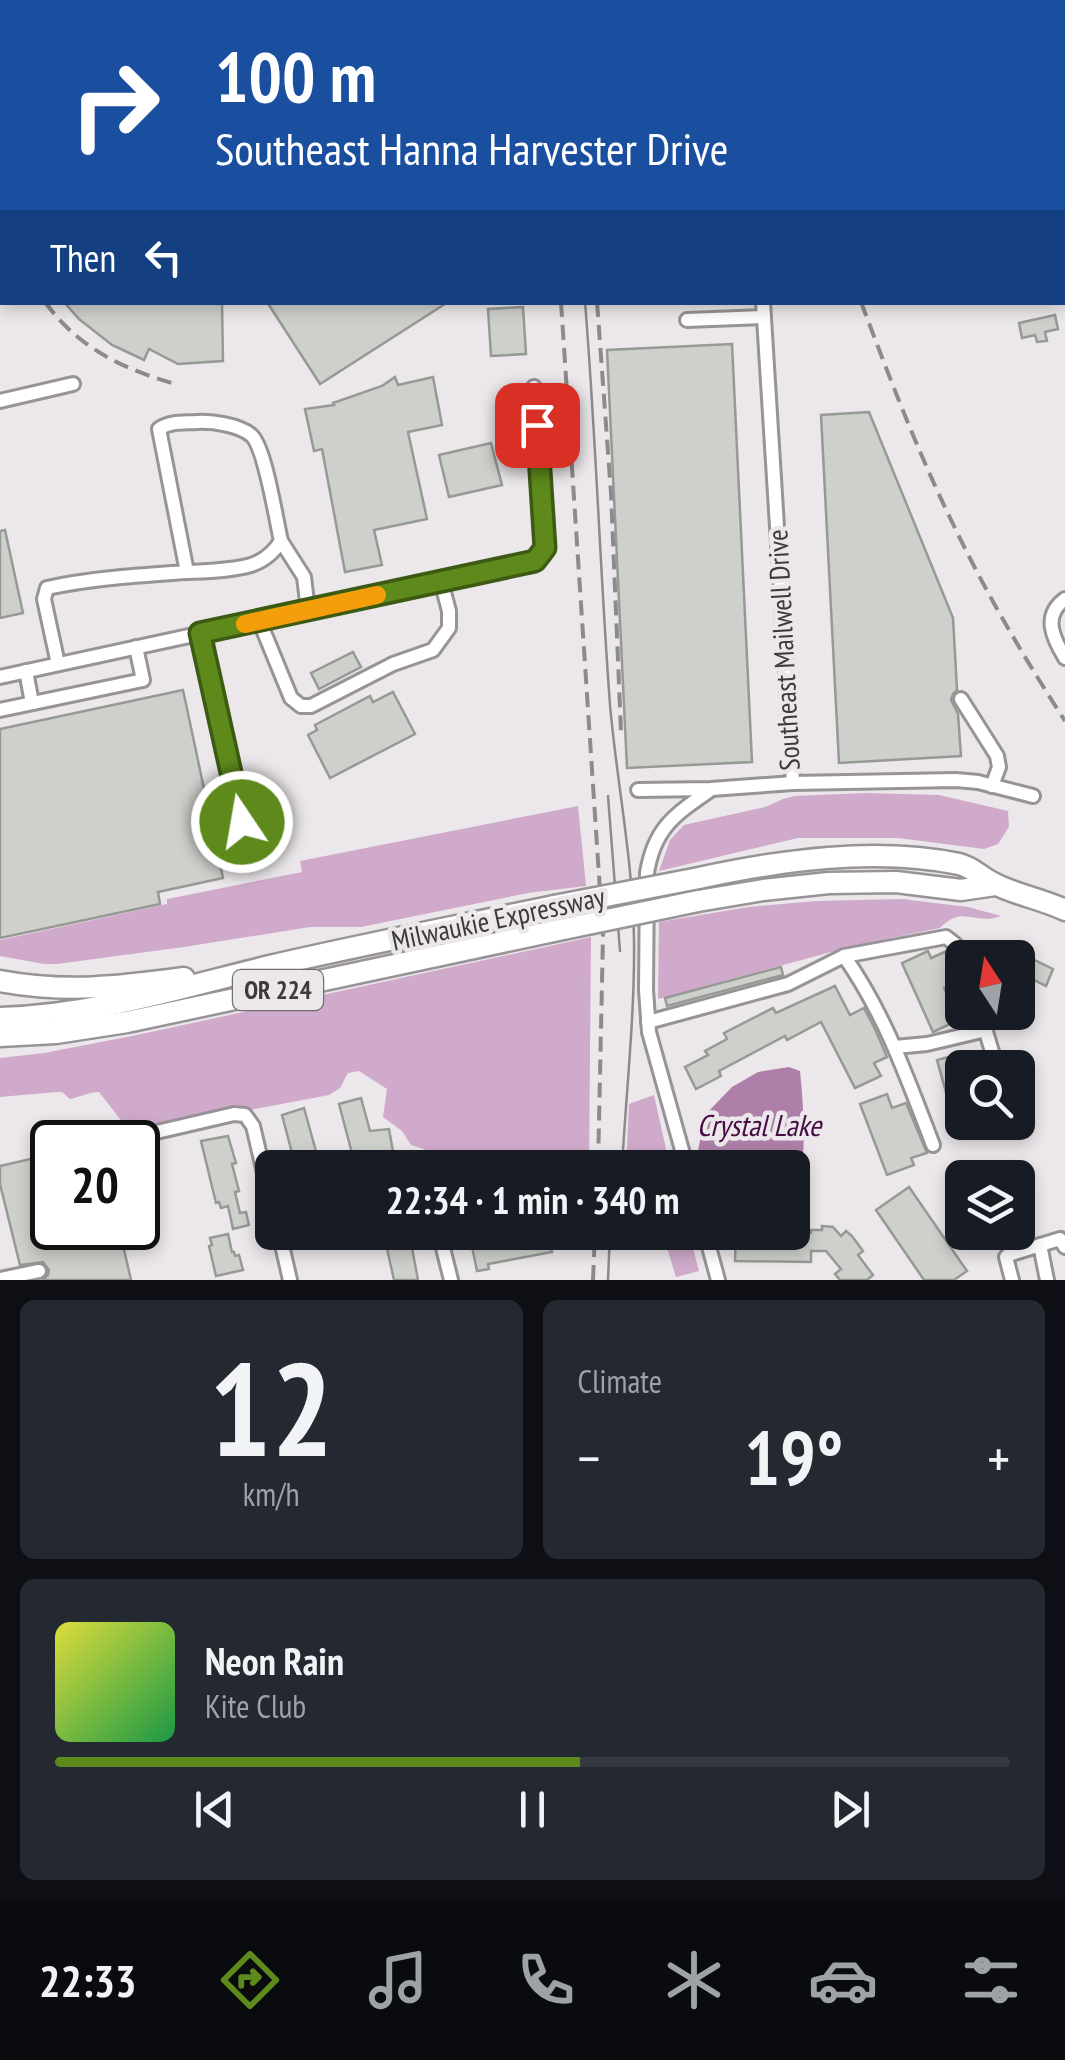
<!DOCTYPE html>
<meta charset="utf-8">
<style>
body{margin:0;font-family:"PT Sans Narrow",sans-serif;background:#242831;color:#f1f3f6;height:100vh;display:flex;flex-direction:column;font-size:38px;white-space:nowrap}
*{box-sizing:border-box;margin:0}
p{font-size:32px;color:#9ea1a6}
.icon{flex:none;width:55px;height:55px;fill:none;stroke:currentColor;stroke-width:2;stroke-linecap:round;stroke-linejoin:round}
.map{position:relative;height:1280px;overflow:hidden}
.details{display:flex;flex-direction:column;gap:20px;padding:20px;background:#0d0f14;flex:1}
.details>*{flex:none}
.top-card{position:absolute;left:0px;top:0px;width:1065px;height:305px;box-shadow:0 5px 15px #0003;background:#1a4fa0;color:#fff;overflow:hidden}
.needle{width:65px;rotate:348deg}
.buttons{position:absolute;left:945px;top:940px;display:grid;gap:20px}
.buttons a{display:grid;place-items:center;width:90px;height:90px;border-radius:15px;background:#171b24;box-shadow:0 5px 15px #0003;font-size:50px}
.speed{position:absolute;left:30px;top:1120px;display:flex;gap:20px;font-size:50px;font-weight:700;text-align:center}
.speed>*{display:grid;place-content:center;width:130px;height:130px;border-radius:50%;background:#171b24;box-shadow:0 5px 15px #0003;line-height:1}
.speed .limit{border:5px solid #111;border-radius:15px;background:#fff;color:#111}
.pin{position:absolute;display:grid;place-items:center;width:85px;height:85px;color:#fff;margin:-42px;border-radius:20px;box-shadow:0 5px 15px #0006}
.me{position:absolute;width:110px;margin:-55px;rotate:348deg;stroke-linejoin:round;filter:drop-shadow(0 0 8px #0008)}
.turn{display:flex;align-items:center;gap:35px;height:210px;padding:0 50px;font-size:45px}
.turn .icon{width:130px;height:130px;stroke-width:2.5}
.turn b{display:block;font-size:70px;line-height:85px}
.then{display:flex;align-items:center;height:95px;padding:0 50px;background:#0003;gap:20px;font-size:38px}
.big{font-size:75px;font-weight:700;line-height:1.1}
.details .card{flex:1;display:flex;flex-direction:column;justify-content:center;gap:15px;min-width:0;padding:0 35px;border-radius:15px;background:#242831}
.details .dial{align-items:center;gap:0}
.dial b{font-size:130px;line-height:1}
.song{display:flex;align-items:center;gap:30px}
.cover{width:120px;height:120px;border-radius:15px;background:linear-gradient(135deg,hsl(60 70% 55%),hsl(140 70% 35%))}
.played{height:10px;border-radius:5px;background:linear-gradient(90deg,#5e8a1b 55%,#363941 55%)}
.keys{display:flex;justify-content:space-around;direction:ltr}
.heat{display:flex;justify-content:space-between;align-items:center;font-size:55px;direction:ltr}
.details .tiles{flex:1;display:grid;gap:20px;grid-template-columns:1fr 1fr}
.card:last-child{grid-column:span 2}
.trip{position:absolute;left:255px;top:1150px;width:555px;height:100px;border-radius:15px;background:#171b24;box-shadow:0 5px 15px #0003;font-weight:700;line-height:100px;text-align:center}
.menu{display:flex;height:160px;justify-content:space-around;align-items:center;background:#090b0e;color:#9ea1a6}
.menu .icon{width:70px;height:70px}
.menu .current{color:#5e8a1b}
.menu b{font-size:45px;color:#f1f3f6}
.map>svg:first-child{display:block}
.green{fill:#d0aacb}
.water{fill:#ae7fa8}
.building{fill:#ced0cc;stroke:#979995;stroke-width:2.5}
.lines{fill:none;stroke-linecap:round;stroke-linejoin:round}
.minor-casing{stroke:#979396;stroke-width:18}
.highway-casing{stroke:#979396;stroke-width:25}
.minor{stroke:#fff;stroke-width:12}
.highway{stroke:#fff;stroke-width:20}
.tram{stroke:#8d8a8d;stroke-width:2.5}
.rail{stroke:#8d8a8d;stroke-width:4;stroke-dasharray:15 8;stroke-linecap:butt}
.highway-bridge-casing{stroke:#979396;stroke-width:25;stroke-linecap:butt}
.highway-bridge{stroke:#fff;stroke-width:20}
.route-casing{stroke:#3d5a12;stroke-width:25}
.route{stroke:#5e8a1b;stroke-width:18}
.slow{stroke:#f59e0b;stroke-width:18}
.labels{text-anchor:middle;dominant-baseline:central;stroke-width:9;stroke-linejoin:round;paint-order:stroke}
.shield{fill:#ebe7eb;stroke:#706e70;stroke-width:2.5}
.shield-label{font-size:25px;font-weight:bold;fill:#3c3a3c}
.street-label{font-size:28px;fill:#3c3a3c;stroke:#ebe7eb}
.water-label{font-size:30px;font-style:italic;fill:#460c43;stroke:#ebe7eb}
</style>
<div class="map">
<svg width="1065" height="1280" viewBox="0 0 1065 1280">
<rect width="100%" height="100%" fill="#ebe7eb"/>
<!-- green -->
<g class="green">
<path d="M866 793 939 795 1008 811 1009 827 998 844 984 849 898 838H798L659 871 670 840 684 825 765 807 783 799 795 796Z"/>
<path d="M578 806 586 886 528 893 361 927H310L184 947 57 964H44L0 956V940L167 904V899L302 872 300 861Z"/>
<path d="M902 899 968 907 1001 916C974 926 963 904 940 928L857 945 658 999 659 922 748 907 815 901Z"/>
<path d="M591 937 589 1167H487C479 1145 450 1155 431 1158L424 1149 411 1145 402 1131 383 1117 387 1089 359 1071 348 1073 340 1088 329 1095 250 1110 227 1109 136 1129 123 1123 99 1092C89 1092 80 1097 70 1099L62 1092H57L0 1097V1058L44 1053 132 1036Z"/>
<path d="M654 1095 670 1167H626L629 1104Z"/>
<path d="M622 1233H689L699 1271 676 1277 667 1248 649 1241 622 1243Z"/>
</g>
<!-- water -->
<path class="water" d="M789 1067 800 1071C804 1112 807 1154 797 1194L793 1197 792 1168 702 1167 697 1156 705 1115 732 1087 758 1072Z"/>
<!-- building -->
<g class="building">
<path d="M64 302H222L223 361 178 364 149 349 144 360 112 345 79 319Z"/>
<path d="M267 302H448L320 384Z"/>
<path d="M523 307 526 354 491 356 488 309Z"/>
<path d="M1055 315 1058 329 1045 332 1047 341 1037 342 1035 335 1022 338 1019 323Z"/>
<path d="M732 344 752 762 627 768 607 350Z"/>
<path d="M395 377 398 385 433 377 442 425 408 432 427 519 374 530 382 565 345 572 322 449 314 451 305 409 334 405 333 403 382 386Z"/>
<path d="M869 412 953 618 957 690 953 694 951 700 958 714 961 756 839 763 821 415Z"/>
<path d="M491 443 502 485 449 497 439 455Z"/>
<path d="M5 530 23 613 0 618V531Z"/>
<path d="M353 652 361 667 319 689 311 673Z"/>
<path d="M183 690 223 878 158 892 160 904 0 938V729Z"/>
<path d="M393 692 415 734 330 778 308 735 317 730 315 725 370 696 373 702Z"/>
<path d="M928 951 931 958 947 951 953 969 962 980 944 988 959 1020 933 1032 902 963Z"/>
<path d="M1018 952 1053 969 1046 986 1030 978 1031 975 1018 968Z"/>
<path d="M781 967 783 975 667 1006 665 998Z"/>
<path d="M835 986 850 1015 864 1008 875 1029 887 1057 874 1063 881 1076 855 1088 821 1022 787 1040 785 1036 719 1071 721 1076 696 1089 685 1067 708 1055 705 1051 727 1039 724 1033 773 1008 776 1013Z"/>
<path d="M966 1052 970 1068H962V1138L959 1139 937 1060Z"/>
<path d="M887 1094 892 1108 906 1103 927 1153 911 1158 914 1165 887 1175 860 1104Z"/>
<path d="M361 1098 370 1131 389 1129 396 1168H367L364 1154 353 1157 339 1104Z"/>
<path d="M304 1108 319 1162 296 1168 282 1115Z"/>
<path d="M228 1136 236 1163 232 1164 239 1191 235 1192 240 1213 246 1212 249 1225 233 1229 228 1206 221 1208 219 1202 216 1203 201 1141Z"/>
<path d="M52 1154V1228H119L131 1280H43L48 1275 49 1270 43 1262 20 1265 0 1184V1166Z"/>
<path d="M909 1187 967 1271 954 1280H924L876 1210Z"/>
<path d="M822 1226 833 1227 841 1236 846 1231 852 1236 863 1251 858 1255 873 1275 867 1280H840L835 1274 841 1269 826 1251H811V1262L735 1261 736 1232 811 1233V1230H822Z"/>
<path d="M387 1232H409L418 1280H394L387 1249 391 1248Z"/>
<path d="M540 1232H548L552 1252 488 1264 489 1269 477 1271 470 1237 488 1233 490 1241Z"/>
<path d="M228 1234 232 1252H234L235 1256 239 1255 243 1270 216 1276 209 1246 212 1245 210 1238Z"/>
</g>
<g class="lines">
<!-- minor casing -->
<g class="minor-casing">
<g id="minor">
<path d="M204 0V2"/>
<path d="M683 0V2"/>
<path d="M1049 0V2"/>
<path d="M1062 59 1065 70"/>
<path d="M0 132 1 151"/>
<path d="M1062 149H1065"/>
<path d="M687 320 764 317"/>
<path d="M0 401 73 384"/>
<path d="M281 541 304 577 308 610"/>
<path d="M1065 599C1042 616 1053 638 1065 658"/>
<path d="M259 620 291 698 301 706H311L393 664 433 650 449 628V611L441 581"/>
<path d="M200 633 242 822"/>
<path d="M58 664 44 599 47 588C88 579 130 576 172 573 198 571 226 572 251 565 263 561 274 552 281 541 276 520 265 446 251 435 239 425 212 421 197 422 184 423 171 421 159 429L187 572"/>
<path d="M26 671 32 703"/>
<path d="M0 677 535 561 543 553 545 539 534 387"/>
<path d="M961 699 997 756 999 767 992 786"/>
<path d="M0 710 143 680 136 647"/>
<path d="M793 783 956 780 978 782 1033 796"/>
<path d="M638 790 711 789 793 783 763 302"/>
<path d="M844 956C885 1014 908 1080 933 1145"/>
<path d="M980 1012 997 1068"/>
<path d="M648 1022 788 984 844 956 946 937 955 944 962 965"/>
<path d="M895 1047 927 1044 986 1030"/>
<path d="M118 1141 234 1114 245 1115 253 1126 272 1207"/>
<path d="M424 1165V1168"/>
<path d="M687 1168 649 1032 646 990 647 873C654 829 674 815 709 791"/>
<path d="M279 1232 290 1280"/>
<path d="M439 1232 451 1280"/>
<path d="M705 1232 718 1280"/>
<path d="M1040 1245 1047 1280"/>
<path d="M0 1279 39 1271"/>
<path d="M1012 1280 1006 1257 1008 1255 1060 1239 1065 1247"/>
</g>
</g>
<!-- highway casing -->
<g class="highway-casing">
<g id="highway">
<path d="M699 878C782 860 875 847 959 864 972 867 981 877 993 883 1013 894 1042 899 1065 910"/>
<path d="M698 901 763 890 829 883 896 882 961 890 995 885"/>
<path d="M0 981C65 993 119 987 184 978"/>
<path d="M0 1018C94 1015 179 988 270 966 364 944 459 926 554 906"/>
<path d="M0 1036 56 1033 127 1022 554 931"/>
</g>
</g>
<!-- minor -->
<use href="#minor" class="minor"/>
<!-- highway -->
<use href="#highway" class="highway"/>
<!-- tram -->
<g class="tram">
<path d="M551 0V2"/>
<path d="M585 302C596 437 600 571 610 705 617 784 633 860 634 940 635 1015 626 1092 622 1168"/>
<path d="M608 796 620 951"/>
<path d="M608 1280 610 1232"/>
</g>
<!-- rail -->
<g class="rail">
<path d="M504 0V2"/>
<path d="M526 0V2"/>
<path d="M563 0 564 2"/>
<path d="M744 0 745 2"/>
<path d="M45 302C79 349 125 370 179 385"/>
<path d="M561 302 603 936 598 1168"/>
<path d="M597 302 611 493 621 732"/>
<path d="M861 302C890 379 919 455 955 528 987 595 1025 659 1065 721"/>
<path d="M593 1280 595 1232"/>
</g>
<!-- highway-bridge casing -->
<g class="highway-bridge-casing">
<g id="highway-bridge">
<path d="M554 906 699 878"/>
<path d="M554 931 698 901"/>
</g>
</g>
<!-- highway-bridge -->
<use href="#highway-bridge" class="highway-bridge"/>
</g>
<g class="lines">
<!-- route casing -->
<g class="route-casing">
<path id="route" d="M242 822 200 633 535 561 545 548 537 425"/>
</g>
<!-- route -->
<use href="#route" class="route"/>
<!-- slow -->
<path class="slow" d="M245 624 377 595"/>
</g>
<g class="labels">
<!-- shield labels -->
<rect class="shield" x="233" y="970" width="90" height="40" rx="8"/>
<g class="shield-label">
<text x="278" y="990">OR 224</text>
</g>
<!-- street labels -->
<g class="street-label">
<text transform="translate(783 650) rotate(-93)">Southeast Mailwell Drive</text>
<text transform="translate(498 918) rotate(-12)">Milwaukie Expressway</text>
</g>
<!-- water labels -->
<g class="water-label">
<text x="759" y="1124">Crystal Lake</text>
</g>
</g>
</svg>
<div class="buttons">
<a><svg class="needle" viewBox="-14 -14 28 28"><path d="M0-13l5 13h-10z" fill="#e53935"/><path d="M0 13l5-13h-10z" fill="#9ea1a6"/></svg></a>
<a><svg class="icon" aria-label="search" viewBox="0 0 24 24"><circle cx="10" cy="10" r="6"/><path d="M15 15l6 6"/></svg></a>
<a><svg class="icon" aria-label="layers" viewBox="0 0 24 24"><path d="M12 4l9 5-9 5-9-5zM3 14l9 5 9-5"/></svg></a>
</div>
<div class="speed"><div class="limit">20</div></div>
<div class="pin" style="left:537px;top:425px;background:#d93025"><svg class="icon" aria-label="arrive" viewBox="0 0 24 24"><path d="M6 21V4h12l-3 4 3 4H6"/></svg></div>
<svg class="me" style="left:242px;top:822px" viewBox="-20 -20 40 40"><circle r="17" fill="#5e8a1b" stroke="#fff" stroke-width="3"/><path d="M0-11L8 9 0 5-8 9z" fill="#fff"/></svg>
<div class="trip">22:34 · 1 min · 340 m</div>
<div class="top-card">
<div class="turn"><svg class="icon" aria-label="right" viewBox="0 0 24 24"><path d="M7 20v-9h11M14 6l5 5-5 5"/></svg><div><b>100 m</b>Southeast Hanna Harvester Drive</div></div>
<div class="then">Then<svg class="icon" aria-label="left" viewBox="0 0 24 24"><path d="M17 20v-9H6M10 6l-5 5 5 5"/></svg></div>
</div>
</div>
<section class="details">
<div class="tiles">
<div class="card dial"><b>12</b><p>km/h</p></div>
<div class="card"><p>Climate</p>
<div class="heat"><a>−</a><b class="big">19°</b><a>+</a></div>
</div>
<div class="card">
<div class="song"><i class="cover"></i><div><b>Neon Rain</b><p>Kite Club</p></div></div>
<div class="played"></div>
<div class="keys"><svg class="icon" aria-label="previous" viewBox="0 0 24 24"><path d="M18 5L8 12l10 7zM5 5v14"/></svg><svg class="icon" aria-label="pause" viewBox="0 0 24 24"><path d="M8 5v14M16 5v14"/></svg><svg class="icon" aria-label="next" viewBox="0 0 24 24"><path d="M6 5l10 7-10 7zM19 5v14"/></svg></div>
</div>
</div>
</section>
<nav class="menu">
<b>22:33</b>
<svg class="icon current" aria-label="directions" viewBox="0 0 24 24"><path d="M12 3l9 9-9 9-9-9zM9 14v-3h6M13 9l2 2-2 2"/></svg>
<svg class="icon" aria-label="music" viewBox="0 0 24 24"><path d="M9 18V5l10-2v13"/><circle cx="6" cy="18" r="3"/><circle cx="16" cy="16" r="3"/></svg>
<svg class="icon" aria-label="phone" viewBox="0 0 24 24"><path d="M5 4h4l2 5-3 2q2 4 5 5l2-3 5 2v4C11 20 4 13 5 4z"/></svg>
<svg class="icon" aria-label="climate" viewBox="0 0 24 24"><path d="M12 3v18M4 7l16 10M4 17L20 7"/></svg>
<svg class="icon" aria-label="car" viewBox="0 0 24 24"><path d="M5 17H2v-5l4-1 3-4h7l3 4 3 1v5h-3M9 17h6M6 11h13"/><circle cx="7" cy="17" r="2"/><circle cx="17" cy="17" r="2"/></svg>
<svg class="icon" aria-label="filters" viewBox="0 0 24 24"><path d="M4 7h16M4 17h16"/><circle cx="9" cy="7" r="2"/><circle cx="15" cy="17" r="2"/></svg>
</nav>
